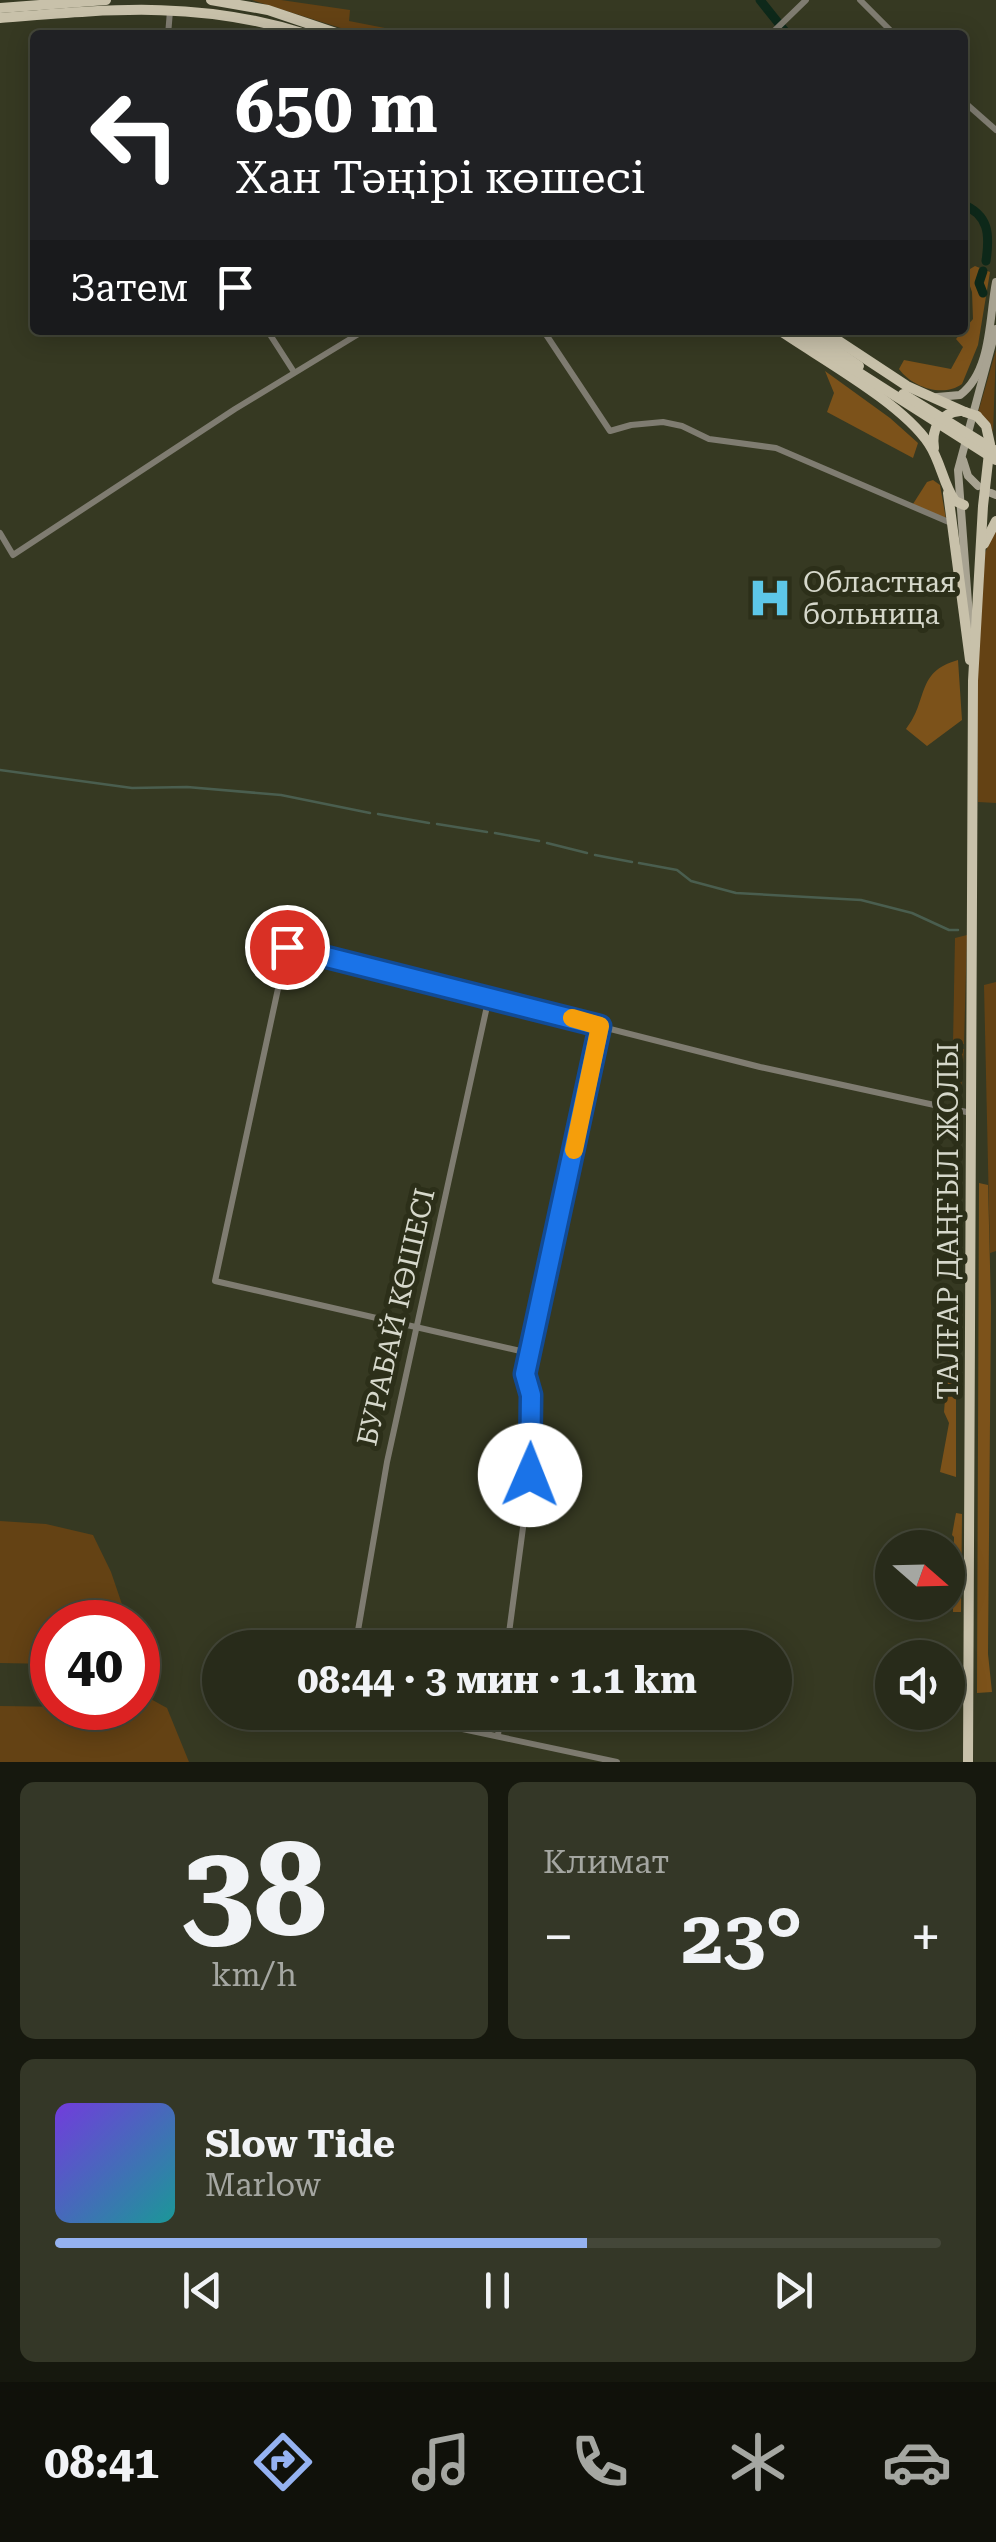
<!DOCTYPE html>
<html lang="ru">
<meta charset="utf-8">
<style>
body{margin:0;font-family:"Roboto Serif",serif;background:#343727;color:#f1f3f6;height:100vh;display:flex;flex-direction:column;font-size:38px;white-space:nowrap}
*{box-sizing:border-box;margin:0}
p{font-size:32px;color:#a5a7a2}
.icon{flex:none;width:55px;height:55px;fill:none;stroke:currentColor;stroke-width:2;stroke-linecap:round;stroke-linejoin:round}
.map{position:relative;height:1762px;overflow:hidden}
.drawer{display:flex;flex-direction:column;gap:20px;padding:20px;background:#16180e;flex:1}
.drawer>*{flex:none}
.top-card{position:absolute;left:30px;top:30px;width:938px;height:305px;border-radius:10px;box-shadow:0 5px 25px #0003,0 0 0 2px #444739;background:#202124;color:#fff;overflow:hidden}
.needle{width:65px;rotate:110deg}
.tools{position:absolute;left:875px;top:1530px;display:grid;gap:20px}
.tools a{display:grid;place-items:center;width:90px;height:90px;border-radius:50%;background:#282b1a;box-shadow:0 5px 25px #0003,0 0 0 2px #444739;font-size:50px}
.speed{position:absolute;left:30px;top:1600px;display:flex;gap:20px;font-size:50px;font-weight:700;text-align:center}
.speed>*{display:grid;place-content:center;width:130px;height:130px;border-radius:50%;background:#282b1a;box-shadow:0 5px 25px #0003,0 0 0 2px #444739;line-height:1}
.speed .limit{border:15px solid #d22;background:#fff;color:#111}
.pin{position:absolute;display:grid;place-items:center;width:85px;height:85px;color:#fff;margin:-42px;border:5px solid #fff;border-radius:50%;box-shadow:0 2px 10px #0007}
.me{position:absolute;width:110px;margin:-55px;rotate:1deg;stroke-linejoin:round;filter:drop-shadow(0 0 8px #0008)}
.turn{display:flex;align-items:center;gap:35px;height:210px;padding:0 40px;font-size:45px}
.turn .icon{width:130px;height:130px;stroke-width:2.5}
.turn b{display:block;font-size:70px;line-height:85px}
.then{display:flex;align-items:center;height:95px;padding:0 40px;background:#0003;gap:20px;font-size:38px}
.big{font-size:75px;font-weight:700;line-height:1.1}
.drawer .card{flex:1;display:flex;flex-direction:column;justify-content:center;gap:15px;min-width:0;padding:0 35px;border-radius:15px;background:#343727}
.drawer .dial{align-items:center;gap:0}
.dial b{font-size:130px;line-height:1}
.song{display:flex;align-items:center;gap:30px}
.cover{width:120px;height:120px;border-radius:15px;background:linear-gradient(135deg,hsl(260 70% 55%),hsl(180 70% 35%))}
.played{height:10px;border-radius:5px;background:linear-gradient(90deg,#95b2f1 60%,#444739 60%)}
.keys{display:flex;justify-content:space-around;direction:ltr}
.heat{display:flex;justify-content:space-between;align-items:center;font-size:55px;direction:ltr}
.drawer .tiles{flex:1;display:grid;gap:20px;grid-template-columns:1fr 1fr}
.card:last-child{grid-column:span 2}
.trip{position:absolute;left:202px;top:1630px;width:590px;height:100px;border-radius:50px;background:#282b1a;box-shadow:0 5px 25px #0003,0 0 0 2px #444739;font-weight:700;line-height:100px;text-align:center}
.menu{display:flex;height:160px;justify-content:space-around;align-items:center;background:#10110a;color:#a5a7a2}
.menu .icon{width:70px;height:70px}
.menu .on{color:#95b2f1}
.menu b{font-size:45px;color:#f1f3f6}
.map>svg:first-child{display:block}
.green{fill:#644214}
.forest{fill:#7c521a}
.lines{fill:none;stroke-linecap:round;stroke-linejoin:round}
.stream{stroke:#4a5e4f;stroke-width:2.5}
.river{stroke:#0e291a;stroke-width:9}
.tertiary{stroke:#7f7c71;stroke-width:6}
.secondary{stroke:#a8a392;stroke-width:8}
.primary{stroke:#c8c1aa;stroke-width:10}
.primary-bridge{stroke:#c8c1aa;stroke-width:10}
.route-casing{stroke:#114b97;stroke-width:25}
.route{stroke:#1a73e8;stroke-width:18}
.slow{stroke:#f59e0b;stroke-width:18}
.labels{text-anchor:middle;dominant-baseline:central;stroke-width:10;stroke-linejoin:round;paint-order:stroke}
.poi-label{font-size:28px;fill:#d6d8cb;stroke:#2c2f19;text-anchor:start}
.street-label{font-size:28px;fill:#d6d8cb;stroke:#2c2f19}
</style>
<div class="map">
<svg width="996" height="1762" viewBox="0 0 996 1762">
<rect width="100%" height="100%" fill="#363922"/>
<!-- green -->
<g class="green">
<path d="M252 0H281L350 10 349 21 385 28V35H363Z"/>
<path d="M996 350 993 432 990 423 978 413Z"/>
<path d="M996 527V803L978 802 977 658 985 553Z"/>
<path d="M967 935 964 1044H953L955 938Z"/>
<path d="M996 982V1251L990 1253 984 985Z"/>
<path d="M953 1049H964L960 1107 951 1104Z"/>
<path d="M0 1521 46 1524 93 1535 111 1572 128 1622H52V1664L0 1663Z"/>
<path d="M138 1692 167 1708 189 1762H0V1706L138 1708Z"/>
</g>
<!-- forest -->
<g class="forest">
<path d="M975 266 990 272 978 345 962 384C943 398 912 387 899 369L904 360 951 369 963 347 956 339 973 319 972 292 965 272Z"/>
<path d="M825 371 890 418 918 443 913 458 827 412 834 393Z"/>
<path d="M933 480 940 485 946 519 913 504 927 482Z"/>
<path d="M958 660 962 720 927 746 906 729C929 700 915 672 958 660Z"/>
<path d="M979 1183 988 1185 991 1306 988 1654 992 1692 977 1693Z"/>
<path d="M945 1346 956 1348V1477L940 1472 949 1423 944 1412 948 1361Z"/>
<path d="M956 1513 962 1514 961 1612H953L954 1537 952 1535Z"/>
</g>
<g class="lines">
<!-- stream -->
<g class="stream">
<path d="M0 770 132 788 187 787 281 795 370 813"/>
<path d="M378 814 429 823"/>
<path d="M437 824 487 832"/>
<path d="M495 833 539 841"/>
<path d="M547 843 587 853"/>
<path d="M595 855 632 862"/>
<path d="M639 863 677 870 691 881 736 893 861 900 912 913 949 930H958"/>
</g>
<!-- river -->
<g class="river">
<path d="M760 0 788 35"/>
<path d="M962 204C989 215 990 234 986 261"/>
<path d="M983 271 979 283 983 293"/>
</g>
<!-- tertiary -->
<g class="tertiary">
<path d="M860 0 895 35"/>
<path d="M168 35 170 11"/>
<path d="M770 35 806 0"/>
<path d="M962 100 996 130"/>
<path d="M267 330 294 372"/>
<path d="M543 330 610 431 631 425 663 422 682 426 709 439 776 448 951 523"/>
<path d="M0 533 13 555 235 409 365 330"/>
<path d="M529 1353 215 1281 287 947 760 1067 971 1113"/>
<path d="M355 1648 387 1462 489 997"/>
<path d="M507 1648 530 1475 531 1395 525 1374 600 1026"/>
<path d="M383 1712 617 1762"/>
<path d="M498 1736 500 1712"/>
</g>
<!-- secondary -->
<g class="secondary">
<path d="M937 397 960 395C992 371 989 317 996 282"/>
<path d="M963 460 968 476 978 486"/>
<path d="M991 493 996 495"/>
<path d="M970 629 958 470 996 329"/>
</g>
<!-- primary -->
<g class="primary">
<path d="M211 0 268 10 342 35"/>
<path d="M0 8 106 0"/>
<path d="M0 18C111 9 200 0 309 35"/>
<path d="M779 330C821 359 902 403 929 444 941 462 943 484 955 501"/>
<path d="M822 330 907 386 965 412"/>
<path d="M934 448C931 429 940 413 960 411"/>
<path d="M948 493 970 660"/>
<path d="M984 544 996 521"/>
<path d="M968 1762 973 681 983 506 990 444 986 426 977 416"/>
</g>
<!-- primary-bridge -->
<g class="primary-bridge">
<path d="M807 330 859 366"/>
<path d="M795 332 996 460"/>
<path d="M903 394 996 451"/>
<path d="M965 412 977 416"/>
<path d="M955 501 964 505"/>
</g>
</g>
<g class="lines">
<!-- route casing -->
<g class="route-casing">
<path id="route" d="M287 947 600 1026 525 1374 531 1395 530 1475"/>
</g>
<!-- route -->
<use href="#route" class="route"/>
<!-- slow -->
<path class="slow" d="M572 1018 600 1026 574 1150"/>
</g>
<!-- icons -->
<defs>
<g id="hospital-bare" transform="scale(3.45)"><path d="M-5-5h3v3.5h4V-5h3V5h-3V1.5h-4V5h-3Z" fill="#5dc7e8" stroke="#2c2f19" stroke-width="2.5" paint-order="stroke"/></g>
</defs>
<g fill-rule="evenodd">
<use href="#hospital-bare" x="770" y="598"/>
</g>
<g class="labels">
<!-- poi labels -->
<g class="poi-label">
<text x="803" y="582">Областная<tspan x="803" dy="32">больница</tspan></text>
</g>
<!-- street labels -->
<g class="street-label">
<text transform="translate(948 1221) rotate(-90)">ТАЛҒАР ДАҢҒЫЛ ЖОЛЫ</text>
<text transform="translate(396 1317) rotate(-77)">БУРАБАЙ КӨШЕСІ</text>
</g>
</g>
</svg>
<div class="tools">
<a><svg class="needle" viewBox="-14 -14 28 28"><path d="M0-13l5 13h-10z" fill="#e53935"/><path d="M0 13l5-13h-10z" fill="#a5a7a2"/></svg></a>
<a><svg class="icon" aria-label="sound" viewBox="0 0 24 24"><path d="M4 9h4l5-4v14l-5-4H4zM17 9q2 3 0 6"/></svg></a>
</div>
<div class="speed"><div class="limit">40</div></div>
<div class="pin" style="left:287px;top:947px;background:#d93025"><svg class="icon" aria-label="arrive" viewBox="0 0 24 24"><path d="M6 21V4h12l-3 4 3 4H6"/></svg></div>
<svg class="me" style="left:530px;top:1475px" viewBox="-20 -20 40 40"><circle r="19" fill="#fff"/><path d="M0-13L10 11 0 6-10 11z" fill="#1a73e8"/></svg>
<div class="trip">08:44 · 3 мин · 1.1 km</div>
<div class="top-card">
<div class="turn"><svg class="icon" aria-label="left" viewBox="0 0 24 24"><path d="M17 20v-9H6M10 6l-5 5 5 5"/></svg><div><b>650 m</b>Хан Тәңірі көшесі</div></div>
<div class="then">Затем<svg class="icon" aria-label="arrive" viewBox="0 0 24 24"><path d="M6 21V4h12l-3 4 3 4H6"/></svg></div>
</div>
</div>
<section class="drawer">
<div class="tiles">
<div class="card dial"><b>38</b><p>km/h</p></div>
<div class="card"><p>Климат</p>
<div class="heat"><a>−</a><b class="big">23°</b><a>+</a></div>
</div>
<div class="card">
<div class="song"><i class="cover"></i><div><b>Slow Tide</b><p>Marlow</p></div></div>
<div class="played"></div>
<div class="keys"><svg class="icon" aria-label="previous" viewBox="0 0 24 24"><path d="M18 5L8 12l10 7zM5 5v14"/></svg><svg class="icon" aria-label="pause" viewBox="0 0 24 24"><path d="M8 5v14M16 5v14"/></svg><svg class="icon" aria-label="next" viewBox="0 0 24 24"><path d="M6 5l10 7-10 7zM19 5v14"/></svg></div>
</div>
</div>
</section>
<nav class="menu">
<b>08:41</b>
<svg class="icon on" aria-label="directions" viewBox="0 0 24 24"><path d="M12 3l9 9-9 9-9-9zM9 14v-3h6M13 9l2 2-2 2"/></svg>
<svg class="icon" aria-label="music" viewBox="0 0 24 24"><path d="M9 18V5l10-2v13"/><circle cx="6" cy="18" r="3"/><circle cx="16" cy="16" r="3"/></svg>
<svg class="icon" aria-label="phone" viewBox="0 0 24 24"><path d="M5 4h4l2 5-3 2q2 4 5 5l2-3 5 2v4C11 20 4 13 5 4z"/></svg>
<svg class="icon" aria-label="climate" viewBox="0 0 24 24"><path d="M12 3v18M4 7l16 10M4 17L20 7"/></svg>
<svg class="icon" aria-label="car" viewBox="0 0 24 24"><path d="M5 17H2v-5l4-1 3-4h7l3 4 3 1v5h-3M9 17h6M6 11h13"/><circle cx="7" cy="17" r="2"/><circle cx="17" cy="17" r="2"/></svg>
</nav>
